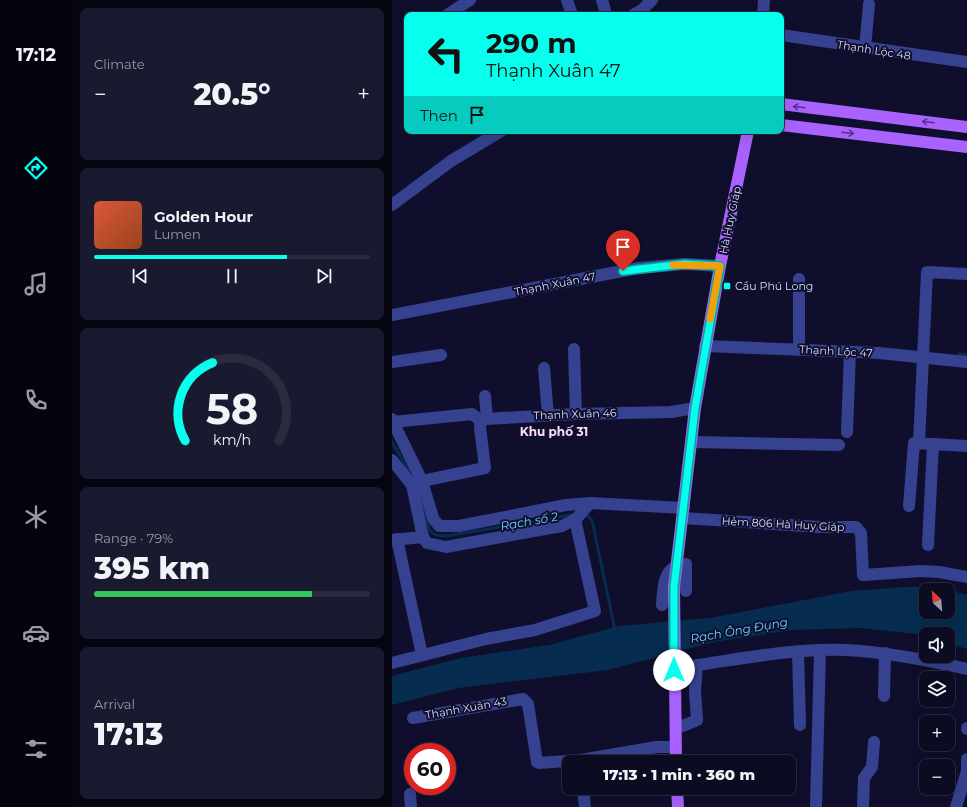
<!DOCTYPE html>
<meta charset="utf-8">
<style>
body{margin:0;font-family:Montserrat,sans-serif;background:#19192f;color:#f1f3f6;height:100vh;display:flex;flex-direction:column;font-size:15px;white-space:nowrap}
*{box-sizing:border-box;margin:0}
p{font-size:13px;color:#9a9ba5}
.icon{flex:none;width:22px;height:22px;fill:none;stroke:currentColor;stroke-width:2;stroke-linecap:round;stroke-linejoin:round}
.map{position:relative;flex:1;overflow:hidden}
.side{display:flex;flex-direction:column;gap:8px;padding:8px;background:#060613;width:320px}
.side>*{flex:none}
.guide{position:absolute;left:12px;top:12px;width:380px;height:122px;border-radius:8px;box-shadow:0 4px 16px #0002,0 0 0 1px #2b2b40;background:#07ffee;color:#111;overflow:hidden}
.needle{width:26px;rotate:334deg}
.tools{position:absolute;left:527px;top:583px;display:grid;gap:8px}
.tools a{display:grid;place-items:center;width:36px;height:36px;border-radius:8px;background:#0b0b22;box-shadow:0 4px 16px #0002,0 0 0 1px #2b2b40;font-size:20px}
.speed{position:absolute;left:12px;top:743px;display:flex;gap:8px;font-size:20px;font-weight:700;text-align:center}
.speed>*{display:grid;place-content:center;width:52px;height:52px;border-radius:50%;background:#0b0b22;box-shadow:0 4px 16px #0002,0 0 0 1px #2b2b40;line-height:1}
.speed .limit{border:6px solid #d22;background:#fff;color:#111}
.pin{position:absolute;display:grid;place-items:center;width:34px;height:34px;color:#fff;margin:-41px -17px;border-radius:50% 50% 50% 0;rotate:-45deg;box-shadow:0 0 4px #0007}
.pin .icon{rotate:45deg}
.me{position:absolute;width:44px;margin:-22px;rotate:0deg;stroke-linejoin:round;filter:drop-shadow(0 0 3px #0008)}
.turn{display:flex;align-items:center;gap:14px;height:84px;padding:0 16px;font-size:18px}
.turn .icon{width:52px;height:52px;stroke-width:2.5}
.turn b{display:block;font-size:28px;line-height:34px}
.then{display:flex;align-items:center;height:38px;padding:0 16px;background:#0003;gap:8px;font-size:15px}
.big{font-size:30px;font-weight:800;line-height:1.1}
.side .widget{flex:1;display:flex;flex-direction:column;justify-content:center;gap:6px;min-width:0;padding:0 14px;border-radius:8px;background:#19192f}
.side .dial{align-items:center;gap:0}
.dial svg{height:104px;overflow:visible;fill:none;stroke:#2b2b40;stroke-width:7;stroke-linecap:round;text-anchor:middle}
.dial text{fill:#f1f3f6;stroke:none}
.song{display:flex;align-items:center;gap:12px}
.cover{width:48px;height:48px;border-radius:6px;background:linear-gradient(135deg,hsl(10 70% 55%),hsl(20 70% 35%))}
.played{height:4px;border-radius:2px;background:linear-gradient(90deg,#07ffee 70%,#2b2b40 70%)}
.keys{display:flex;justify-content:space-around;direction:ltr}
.heat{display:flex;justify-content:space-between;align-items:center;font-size:22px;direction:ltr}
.charge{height:6px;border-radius:3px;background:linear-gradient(90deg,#34c759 79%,#2b2b40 0)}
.trip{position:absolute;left:170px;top:755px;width:234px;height:40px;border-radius:8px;background:#0b0b22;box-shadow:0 4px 16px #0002,0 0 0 1px #2b2b40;font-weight:800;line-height:40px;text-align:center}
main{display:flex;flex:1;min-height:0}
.dock{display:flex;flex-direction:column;width:72px;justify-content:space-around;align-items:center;background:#04040e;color:#9a9ba5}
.dock .icon{width:28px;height:28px}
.dock .selected{color:#07ffee}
.dock b{font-size:18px;color:#f1f3f6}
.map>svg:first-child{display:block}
.water{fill:#062d4f}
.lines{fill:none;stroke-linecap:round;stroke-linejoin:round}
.stream{stroke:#062d4f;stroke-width:3}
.minor{stroke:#364290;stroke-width:12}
.major{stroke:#aa62ff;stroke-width:12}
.oneway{stroke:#55348c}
.route-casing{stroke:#05a69b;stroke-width:10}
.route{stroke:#07ffee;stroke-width:7}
.slow{stroke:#f59e0b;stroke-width:7}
.poi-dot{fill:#07ffee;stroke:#0f0f2d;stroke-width:1.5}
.labels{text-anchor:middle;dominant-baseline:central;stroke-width:4;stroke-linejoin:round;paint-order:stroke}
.street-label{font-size:11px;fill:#dbddff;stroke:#0f0f2d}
.poi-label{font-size:11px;fill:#dbddff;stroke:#0f0f2d;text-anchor:start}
.neighbourhood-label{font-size:12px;font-weight:bold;fill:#ffddf9;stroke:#0f0f2d}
.water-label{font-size:12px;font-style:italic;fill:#69d3ff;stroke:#0f0f2d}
</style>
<main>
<nav class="dock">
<b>17:12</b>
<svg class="icon selected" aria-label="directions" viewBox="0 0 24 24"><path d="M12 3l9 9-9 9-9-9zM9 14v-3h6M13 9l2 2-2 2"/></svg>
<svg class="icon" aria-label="music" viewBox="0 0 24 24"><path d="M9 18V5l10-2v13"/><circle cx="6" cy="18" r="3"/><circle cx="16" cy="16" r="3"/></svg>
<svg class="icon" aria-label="phone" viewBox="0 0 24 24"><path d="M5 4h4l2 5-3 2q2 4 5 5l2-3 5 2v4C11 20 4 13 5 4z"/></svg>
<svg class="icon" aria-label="climate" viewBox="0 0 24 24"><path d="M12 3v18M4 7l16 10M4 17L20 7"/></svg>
<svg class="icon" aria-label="car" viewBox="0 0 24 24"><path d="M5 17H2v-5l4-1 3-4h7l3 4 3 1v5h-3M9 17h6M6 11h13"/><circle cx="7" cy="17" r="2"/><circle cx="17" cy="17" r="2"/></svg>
<svg class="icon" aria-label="filters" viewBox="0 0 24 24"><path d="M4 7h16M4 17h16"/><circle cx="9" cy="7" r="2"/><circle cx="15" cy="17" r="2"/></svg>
</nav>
<section class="side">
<div class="widget"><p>Climate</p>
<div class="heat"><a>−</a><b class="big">20.5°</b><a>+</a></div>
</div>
<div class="widget">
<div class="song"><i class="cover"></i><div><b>Golden Hour</b><p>Lumen</p></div></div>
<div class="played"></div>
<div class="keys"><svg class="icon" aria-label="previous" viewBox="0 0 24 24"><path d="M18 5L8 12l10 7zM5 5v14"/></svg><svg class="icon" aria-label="pause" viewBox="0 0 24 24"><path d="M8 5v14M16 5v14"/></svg><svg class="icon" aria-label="next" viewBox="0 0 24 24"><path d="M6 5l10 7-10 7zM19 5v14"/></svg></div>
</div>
<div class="widget dial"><svg viewBox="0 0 100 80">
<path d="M14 69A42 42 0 1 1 86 69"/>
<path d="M14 69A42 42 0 0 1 35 9" stroke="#07ffee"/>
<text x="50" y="56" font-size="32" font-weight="700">58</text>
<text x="50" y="72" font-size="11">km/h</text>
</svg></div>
<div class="widget"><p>Range · 79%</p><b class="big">395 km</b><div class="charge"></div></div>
<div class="widget"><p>Arrival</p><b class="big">17:13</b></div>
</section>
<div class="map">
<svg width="575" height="807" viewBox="0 0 575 807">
<rect width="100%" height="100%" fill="#0f0f2d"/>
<!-- water -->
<path class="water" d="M513 587H543L555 590H534V612H556V590L575 595V649L556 643V634H534V635L468 628 399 630 322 642 216 670 66 688 0 705V676L69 658 157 645 227 626 318 618 460 591Z"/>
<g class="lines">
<!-- stream -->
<g class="stream">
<path d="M567 354 575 355"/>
<path d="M0 442 21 477"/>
<path d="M29 499 38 531 44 535 54 536 184 514"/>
<path d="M191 515 196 516 200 520 223 630"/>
</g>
<!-- minor -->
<g class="minor">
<path d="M175 0 180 15"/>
<path d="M210 0 213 10"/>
<path d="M55 15 78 0"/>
<path d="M241 15 250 10 260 0"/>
<path d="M371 15 372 0"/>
<path d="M389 35 575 62"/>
<path d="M473 48 477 4"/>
<path d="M0 205 59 161 109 131"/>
<path d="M0 315 246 268 293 264 328 266"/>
<path d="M313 346 487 353 575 362"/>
<path d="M182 349 184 414"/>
<path d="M407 349V279"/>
<path d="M0 362 49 355"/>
<path d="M152 368 156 415"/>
<path d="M93 396 95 418"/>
<path d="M0 419 1 422 80 414 89 421"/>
<path d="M1 422 30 481 41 518 47 526H67L174 505 198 503 292 508"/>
<path d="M455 432 458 352"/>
<path d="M300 442 447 445"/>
<path d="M527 443 535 272 575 274"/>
<path d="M0 460 20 485 31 537"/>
<path d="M20 485 30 481 93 468 88 427 89 421 93 419 184 414 279 412 303 408"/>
<path d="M517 506 522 443 575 446"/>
<path d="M291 518 428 527H464L469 533 471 575 529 571 547 572 575 577"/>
<path d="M31 537 35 543 54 547 170 526 184 519 198 503"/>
<path d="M5 539 30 655"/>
<path d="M0 540 31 537"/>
<path d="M536 545 541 444"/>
<path d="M270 605C271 587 271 565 294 564V591"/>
<path d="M406 652 408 725"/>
<path d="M0 663 94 639 143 630 203 611 183 519"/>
<path d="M492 696 493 653"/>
<path d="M21 718 131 699 136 704 145 762 147 763 188 760"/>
<path d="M284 724 291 726 305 720 303 690 305 665C354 658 405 648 454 650 495 652 535 660 575 669"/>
<path d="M575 728V729"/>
<path d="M188 762V760L265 747H284"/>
<path d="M191 788 193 807"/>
<path d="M18 794 19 807"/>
<path d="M424 807 428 650"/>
<path d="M471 807 472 778 480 767 482 742"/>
<path d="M564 807 575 771V759"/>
</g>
<!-- major -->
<g class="major">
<path d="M389 104 575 127"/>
<path d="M389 125 575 147"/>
<path d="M284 762 282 587 303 408 328 266 356 131"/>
<path d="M285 788 286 807"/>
</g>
</g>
<!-- one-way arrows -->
<defs><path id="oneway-shaft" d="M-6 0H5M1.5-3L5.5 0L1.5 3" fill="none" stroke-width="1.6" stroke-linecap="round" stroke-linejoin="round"/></defs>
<g class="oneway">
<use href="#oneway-shaft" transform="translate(407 107) rotate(-173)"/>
<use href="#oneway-shaft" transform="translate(536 122) rotate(-173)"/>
<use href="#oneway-shaft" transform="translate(456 133) rotate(7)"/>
</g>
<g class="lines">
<!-- route casing -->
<g class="route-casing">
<path id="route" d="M231 271 292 264 328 266 303 408 282 587V670"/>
</g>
<!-- route -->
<use href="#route" class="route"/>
<!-- slow -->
<path class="slow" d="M281 265 328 266 318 319"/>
</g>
<!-- markers -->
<rect class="poi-dot" x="331" y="282" width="8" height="8" rx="2"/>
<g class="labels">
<!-- street labels -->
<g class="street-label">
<text transform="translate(482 50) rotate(9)">Thạnh Lộc 48</text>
<text transform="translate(338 220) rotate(-78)">Hà Huy Giáp</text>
<text transform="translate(163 284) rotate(-11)">Thạnh Xuân 47</text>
<text transform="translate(444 351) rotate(3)">Thạnh Lộc 47</text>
<text transform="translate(183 414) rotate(-2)">Thạnh Xuân 46</text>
<text transform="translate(391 524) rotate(3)">Hẻm 806 Hà Huy Giáp</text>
<text transform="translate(74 708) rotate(-10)">Thạnh Xuân 43</text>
</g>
<!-- poi labels -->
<g class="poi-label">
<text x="343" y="286">Cầu Phú Long</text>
</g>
<!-- neighbourhood labels -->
<g class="neighbourhood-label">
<text x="162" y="431">Khu phố 31</text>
</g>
<!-- water labels -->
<g class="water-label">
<text transform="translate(137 521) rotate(-10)">Rạch số 2</text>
<text transform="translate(347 630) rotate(-10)">Rạch Ông Đụng</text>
</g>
</g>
</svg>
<div class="tools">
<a><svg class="needle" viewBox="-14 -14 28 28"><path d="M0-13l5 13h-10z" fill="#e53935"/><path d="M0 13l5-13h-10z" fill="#9a9ba5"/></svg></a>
<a><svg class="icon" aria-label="sound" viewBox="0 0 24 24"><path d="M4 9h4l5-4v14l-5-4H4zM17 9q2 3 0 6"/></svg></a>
<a><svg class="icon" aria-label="layers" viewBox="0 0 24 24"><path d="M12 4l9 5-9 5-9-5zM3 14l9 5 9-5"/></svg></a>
<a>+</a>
<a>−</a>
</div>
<div class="speed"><div class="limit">60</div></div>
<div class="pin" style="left:231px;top:271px;background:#d93025"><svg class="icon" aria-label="arrive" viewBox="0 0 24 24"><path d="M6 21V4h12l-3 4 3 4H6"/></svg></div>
<svg class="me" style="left:282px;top:670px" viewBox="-20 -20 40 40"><circle r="19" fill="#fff"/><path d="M0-13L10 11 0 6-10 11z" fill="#07ffee"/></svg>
<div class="trip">17:13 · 1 min · 360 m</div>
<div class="guide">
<div class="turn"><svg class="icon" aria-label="left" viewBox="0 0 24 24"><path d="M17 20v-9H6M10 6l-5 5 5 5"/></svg><div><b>290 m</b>Thạnh Xuân 47</div></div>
<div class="then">Then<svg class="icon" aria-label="arrive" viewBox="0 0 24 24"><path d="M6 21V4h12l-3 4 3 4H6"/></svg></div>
</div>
</div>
</main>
